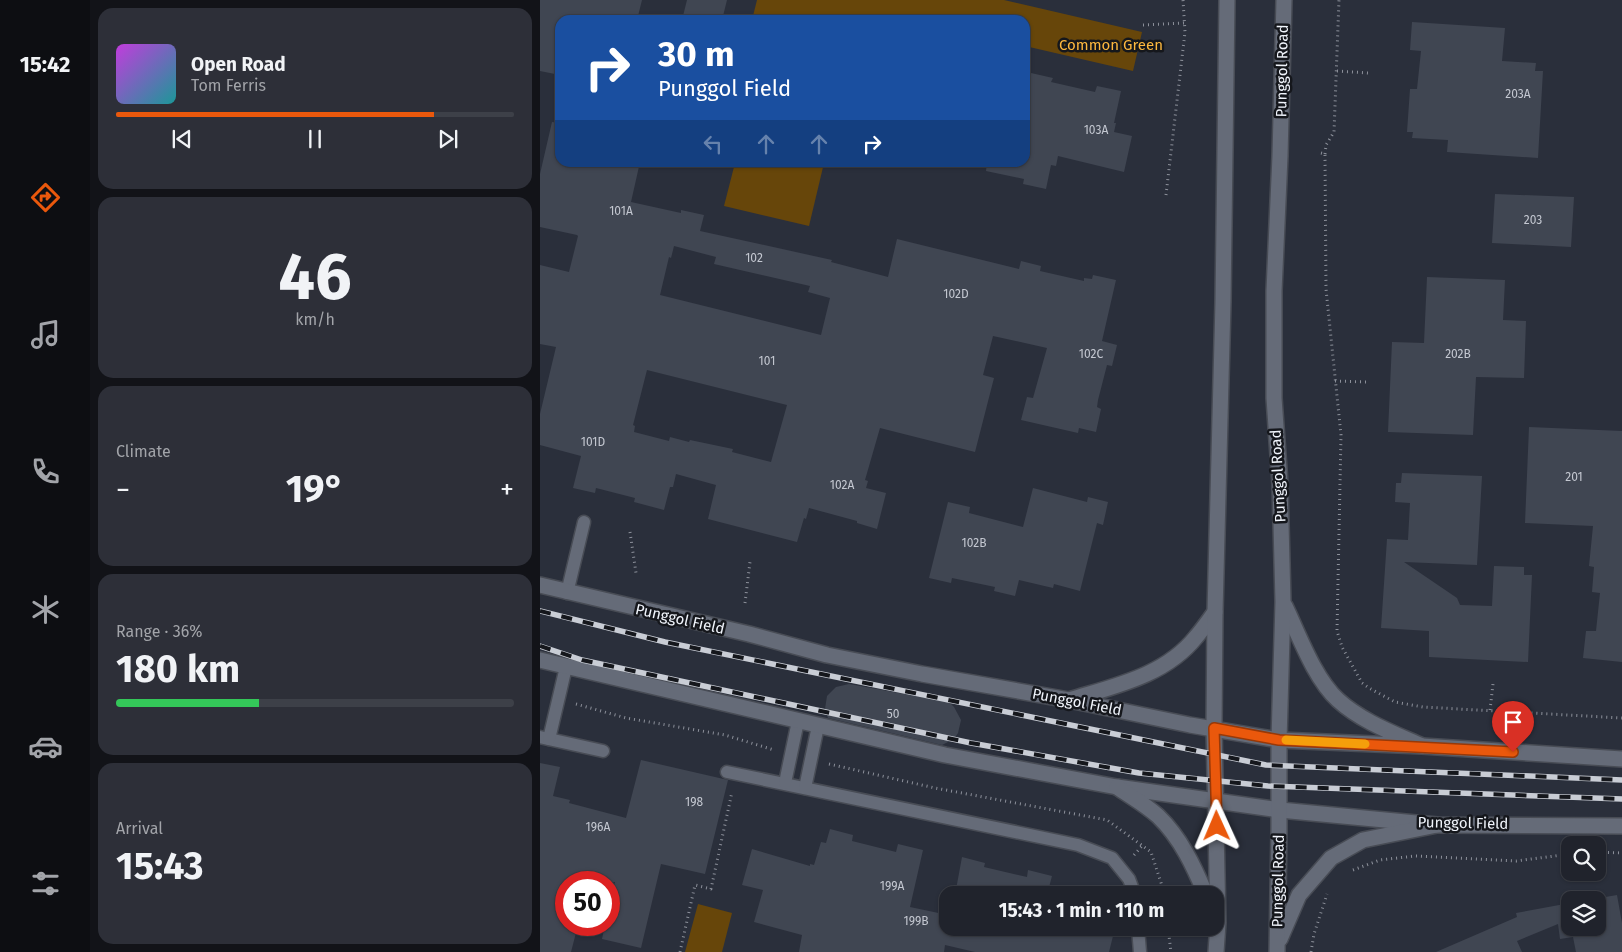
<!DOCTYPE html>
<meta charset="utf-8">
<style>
body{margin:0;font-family:"Fira Sans",sans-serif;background:#2d2f38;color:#f1f3f6;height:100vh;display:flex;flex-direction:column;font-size:19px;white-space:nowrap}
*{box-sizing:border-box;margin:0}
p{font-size:16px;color:#a2a4a9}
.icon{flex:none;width:28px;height:28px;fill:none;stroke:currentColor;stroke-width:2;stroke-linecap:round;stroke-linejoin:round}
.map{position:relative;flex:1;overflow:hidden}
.sheet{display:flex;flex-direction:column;gap:8px;padding:8px;background:#121318;width:450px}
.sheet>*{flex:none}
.top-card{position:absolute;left:15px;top:15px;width:475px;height:152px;border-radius:15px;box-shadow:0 1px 4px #0004,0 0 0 1px #3d4048;background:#1a4fa0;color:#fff;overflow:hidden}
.fabs{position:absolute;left:1021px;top:836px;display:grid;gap:10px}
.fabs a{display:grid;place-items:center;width:45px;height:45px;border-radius:10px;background:#20232c;box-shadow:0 1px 4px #0004,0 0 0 1px #3d4048;font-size:25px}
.speed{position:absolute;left:15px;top:871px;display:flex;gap:10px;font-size:25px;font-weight:700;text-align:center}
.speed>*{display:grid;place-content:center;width:65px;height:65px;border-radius:50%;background:#20232c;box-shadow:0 1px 4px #0004,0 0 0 1px #3d4048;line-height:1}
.speed .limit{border:8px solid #d22;background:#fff;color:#111}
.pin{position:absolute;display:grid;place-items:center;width:42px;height:42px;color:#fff;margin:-51px -21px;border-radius:50% 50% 50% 0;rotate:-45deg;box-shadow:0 0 5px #0007}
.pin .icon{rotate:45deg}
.me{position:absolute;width:55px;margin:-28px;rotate:359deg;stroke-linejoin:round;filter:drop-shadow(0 0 4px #0008)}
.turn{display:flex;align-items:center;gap:18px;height:105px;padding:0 20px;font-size:22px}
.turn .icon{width:65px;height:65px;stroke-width:2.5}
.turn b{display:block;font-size:35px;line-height:42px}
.lanes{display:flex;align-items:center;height:48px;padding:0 20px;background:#0003;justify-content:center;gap:25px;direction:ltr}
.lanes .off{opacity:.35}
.big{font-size:38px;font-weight:700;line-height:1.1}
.sheet .tile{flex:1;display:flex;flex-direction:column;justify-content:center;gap:8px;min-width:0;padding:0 18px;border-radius:15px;background:#2d2f38}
.sheet .dial{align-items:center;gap:0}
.dial b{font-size:65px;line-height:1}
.song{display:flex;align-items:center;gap:15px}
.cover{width:60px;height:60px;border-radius:8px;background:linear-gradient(135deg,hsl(290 70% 55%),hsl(180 70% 35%))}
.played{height:5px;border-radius:2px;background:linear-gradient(90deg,#ea580c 80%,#3d4048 80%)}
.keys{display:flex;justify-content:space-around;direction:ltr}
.heat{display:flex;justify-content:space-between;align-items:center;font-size:28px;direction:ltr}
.charge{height:8px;border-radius:4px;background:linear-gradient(90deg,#34c759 36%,#3d4048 0)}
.trip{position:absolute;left:399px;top:886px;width:285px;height:50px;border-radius:15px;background:#20232c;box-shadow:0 1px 4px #0004,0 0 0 1px #3d4048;font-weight:700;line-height:50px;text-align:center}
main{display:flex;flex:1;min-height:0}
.tabs{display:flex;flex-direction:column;width:90px;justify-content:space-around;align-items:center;background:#0d0e12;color:#a2a4a9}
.tabs .icon{width:35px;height:35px}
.tabs .active{color:#ea580c}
.tabs b{font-size:22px;color:#f1f3f6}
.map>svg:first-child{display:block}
.green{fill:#67460a}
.building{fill:#404652;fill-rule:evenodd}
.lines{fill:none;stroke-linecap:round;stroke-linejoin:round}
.service-casing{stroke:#484c55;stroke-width:15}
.tertiary-casing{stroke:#484c55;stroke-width:18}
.secondary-casing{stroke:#484c55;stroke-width:18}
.path{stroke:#8d919b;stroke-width:3;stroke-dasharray:1 4;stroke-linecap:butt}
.service{stroke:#656b78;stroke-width:12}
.tertiary{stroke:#656b78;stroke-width:15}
.secondary{stroke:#656b78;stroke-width:15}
.rail-casing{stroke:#c9cdd5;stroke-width:5.5}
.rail{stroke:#15171c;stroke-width:4;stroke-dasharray:11;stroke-linecap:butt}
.route-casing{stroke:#983908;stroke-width:12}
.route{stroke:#ea580c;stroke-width:9}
.slow{stroke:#f59e0b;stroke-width:9}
.labels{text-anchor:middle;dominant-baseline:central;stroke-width:5;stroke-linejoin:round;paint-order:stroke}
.number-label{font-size:12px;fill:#c4c8d1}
.park-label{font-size:15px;fill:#feb83e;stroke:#15171c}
.street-label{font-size:15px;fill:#f0f4fb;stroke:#15171c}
</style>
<main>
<nav class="tabs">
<b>15:42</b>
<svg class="icon active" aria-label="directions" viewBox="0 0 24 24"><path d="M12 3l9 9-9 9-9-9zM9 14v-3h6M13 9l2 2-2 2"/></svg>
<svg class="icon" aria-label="music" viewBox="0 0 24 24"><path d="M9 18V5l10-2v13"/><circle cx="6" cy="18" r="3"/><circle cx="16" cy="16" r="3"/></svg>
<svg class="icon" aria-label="phone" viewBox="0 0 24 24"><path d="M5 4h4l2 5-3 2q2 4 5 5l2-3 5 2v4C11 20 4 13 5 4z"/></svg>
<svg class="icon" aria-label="climate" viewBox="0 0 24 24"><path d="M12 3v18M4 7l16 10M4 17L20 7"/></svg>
<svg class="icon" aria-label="car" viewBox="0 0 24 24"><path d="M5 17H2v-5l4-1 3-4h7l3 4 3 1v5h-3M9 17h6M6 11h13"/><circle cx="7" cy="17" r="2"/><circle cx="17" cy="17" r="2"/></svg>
<svg class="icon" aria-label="filters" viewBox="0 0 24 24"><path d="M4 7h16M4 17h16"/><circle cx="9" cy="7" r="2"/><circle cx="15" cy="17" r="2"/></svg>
</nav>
<section class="sheet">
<div class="tile">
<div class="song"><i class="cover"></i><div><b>Open Road</b><p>Tom Ferris</p></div></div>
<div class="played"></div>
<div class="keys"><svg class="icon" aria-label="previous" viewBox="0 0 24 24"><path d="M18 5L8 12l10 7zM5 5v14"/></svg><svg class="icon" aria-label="pause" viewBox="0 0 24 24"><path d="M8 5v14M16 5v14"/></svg><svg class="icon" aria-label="next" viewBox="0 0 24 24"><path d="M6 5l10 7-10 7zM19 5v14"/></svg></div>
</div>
<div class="tile dial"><b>46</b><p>km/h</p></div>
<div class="tile"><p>Climate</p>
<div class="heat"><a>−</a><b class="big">19°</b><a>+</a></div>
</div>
<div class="tile"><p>Range · 36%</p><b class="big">180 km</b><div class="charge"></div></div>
<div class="tile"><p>Arrival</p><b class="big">15:43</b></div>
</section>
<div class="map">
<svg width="1082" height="952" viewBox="0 0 1082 952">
<rect width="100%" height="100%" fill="#2a2f3b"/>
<!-- green -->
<g class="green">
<path d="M217 0H464L602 32 593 71 485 46V20H212Z"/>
<path d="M195 163H284L269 226 184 206Z"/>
<path d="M158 904 192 913 182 952H145Z"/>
</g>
<!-- building -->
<g class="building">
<path d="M0 0H102L97 20H89L70 15 69 20H20V75L0 71Z"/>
<path d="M147 0H187L182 20H142Z"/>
<path d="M872 22 965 28 962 61 996 63 995 71H1003L998 158 907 152 908 140 872 138 873 132H867L870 89H877L881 51 870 50Z"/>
<path d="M491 73 513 78 511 82 555 92 557 86 581 91 574 123H576L574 132 592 136 584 172 518 156 516 166 511 165 506 189 483 184 484 179 446 171 447 162H485V101Z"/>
<path d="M12 122 20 123V162H100L91 202 141 213V210L164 215 160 231 292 260 291 262 348 277 357 239 479 269 481 261 501 266 500 271 544 281V278L552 279 553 275 576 280 562 341 577 345 572 366 567 365 558 400 557 407 561 409 556 432 539 428 538 433 481 420 487 397 493 398 507 348 453 336 443 375 454 378 435 452 340 428 325 480 328 481 326 488 346 493 337 529 317 523V521L269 508 266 519 264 518 257 542 168 519 176 485 136 474 133 487H130L124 510 94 502 95 498 56 488 55 493 33 488 41 456 0 445V414L16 347 0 344V265L29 272 38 236 37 235 0 227V174ZM134 246 176 257 174 264 270 286 268 292 290 298 281 335 120 295 129 257 131 258ZM107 370 247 405 231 462 192 452 193 449 150 440 149 442 130 437 129 441 94 432 95 426 93 425Z"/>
<path d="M955 194 1034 197 1031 247 952 243Z"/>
<path d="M887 277 965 280 963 320 986 321 984 378 936 377 933 435 848 432 852 342 884 343Z"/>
<path d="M989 427 1082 431V662L1043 658 1046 631H1056L1060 593 1052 592 1054 567 1049 566 1053 526 985 523Z"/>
<path d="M862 473 942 476 937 565 864 562 917 598 920 605 952 606 954 566 984 567V575H992L988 662 889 657V631L841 628 847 539 868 540 870 503 855 502 856 483H861Z"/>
<path d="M493 488 547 502 548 497 568 502 563 525 557 523 540 591 514 584 513 588 479 580 475 596 454 591 455 587 412 578 411 583 389 578 408 502 430 507 429 513 483 527Z"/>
<path d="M309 684 409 702 414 707 421 720 418 733 414 739 402 745 288 718 285 709 287 696 296 687Z"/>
<path d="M101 760 188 780 165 874 121 864 101 948 62 939 65 925H69V911L75 882H26V925H38L31 952H0V763L20 767 13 796 30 800 29 803 86 818Z"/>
<path d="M290 829 313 835 312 841 356 852 358 844 383 850 370 907 408 915V928H575L569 952H435L405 945 404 952H259L262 935 214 922 223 890 202 885 212 849 270 866V864L274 865 281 842 286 843Z"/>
<path d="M422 857 445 863 444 867 487 877 488 870 512 876 507 895H415Z"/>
<path d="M1077 895 1082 923V952H1036L1033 937 1020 939 1018 924 977 941 982 952H896L977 917 976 913 1030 903V928H1058V900H1048Z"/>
</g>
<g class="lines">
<!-- service casing -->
<g class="service-casing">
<g id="service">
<path d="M27 593 44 522"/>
<path d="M0 737 63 751"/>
<path d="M9 739 26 667"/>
<path d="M187 772 538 845 572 858 589 879 595 895"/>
<path d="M245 783 258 721"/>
<path d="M265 788 278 726"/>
<path d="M598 928 600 952"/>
</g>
</g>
<!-- tertiary casing -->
<g class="tertiary-casing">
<g id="tertiary">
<path d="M0 585 209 634 287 655 382 674 529 700 650 725 739 740 882 746 1082 759"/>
<path d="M0 660 405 755 577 787 740 810 897 825 1082 826"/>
</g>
</g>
<!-- secondary casing -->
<g class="secondary-casing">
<g id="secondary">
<path d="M745 606C759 635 774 678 798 700 821 721 853 733 882 746"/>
<path d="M529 700C574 686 625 676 656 637 663 629 669 620 675 612"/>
<path d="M577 787C590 796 606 805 618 816 641 838 654 867 666 895"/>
<path d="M740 939 759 895 791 858 823 840 897 825"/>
<path d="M676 952 678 923 674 728 675 612 683 302 687 0"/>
<path d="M737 952 739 831V740L743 602 740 484 734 398V291L740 156 744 0"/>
</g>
</g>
<!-- path -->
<g class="path">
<path d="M603 25 644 23"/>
<path d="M797 71 828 73"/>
<path d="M781 153 785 154 786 289 801 435 797 631 802 647 822 683 829 688 855 702 883 707 1082 718"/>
<path d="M785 154 786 145 794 132 799 0"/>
<path d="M626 195 645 32 643 0"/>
<path d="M795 381 827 382"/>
<path d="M90 532 96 573"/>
<path d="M205 603 210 562"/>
<path d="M36 704 86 718 185 735 234 750"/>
<path d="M950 710 953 684"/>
<path d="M289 764 395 788 567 820 611 852 625 895"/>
<path d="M1058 852 1082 853"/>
<path d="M594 855 603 845"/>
<path d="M813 870 840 860 875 856 976 861 1030 854"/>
<path d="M628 928 631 952"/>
<path d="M140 952 155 885 171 889 192 792"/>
<path d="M771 952 774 934 787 894"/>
</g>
<!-- service -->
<use href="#service" class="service"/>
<!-- tertiary -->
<use href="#tertiary" class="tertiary"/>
<!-- secondary -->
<use href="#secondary" class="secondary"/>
<!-- rail casing -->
<g class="rail-casing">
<g id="rail">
<path d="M0 611 125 642 726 765 1082 780"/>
<path d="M0 646 42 660 431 743 599 773 728 786 1082 799"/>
</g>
</g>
<!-- rail -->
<use href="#rail" class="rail"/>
</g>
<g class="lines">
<!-- route casing -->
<g class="route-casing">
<path id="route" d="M677 826 674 728 739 740 973 752"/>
</g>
<!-- route -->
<use href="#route" class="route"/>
<!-- slow -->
<path class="slow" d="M746 740 825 744"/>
</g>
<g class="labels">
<!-- number labels -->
<g class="number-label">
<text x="978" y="94">203A</text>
<text x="556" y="130">103A</text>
<text x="81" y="211">101A</text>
<text x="993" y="220">203</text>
<text x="214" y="258">102</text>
<text x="416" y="294">102D</text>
<text x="551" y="354">102C</text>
<text x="918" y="354">202B</text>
<text x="227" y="361">101</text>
<text x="53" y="442">101D</text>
<text x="1034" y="477">201</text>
<text x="302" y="485">102A</text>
<text x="434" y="543">102B</text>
<text x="353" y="714">50</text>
<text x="154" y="802">198</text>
<text x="58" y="827">196A</text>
<text x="352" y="886">199A</text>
<text x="376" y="921">199B</text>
</g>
<!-- park labels -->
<g class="park-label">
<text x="571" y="45">Common Green</text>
</g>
<!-- street labels -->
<g class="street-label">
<text transform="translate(742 71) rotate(-89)">Punggol Road</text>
<text transform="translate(738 476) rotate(-93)">Punggol Road</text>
<text transform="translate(140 619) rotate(13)">Punggol Field</text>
<text transform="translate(537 702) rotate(11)">Punggol Field</text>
<text transform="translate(923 823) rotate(1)">Punggol Field</text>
<text transform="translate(738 881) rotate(-89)">Punggol Road</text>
</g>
</g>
</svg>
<div class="fabs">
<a><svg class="icon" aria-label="search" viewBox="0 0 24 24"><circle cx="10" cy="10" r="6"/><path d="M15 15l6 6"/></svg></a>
<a><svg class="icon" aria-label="layers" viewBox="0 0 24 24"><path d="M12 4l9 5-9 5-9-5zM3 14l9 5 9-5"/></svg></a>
</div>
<div class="speed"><div class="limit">50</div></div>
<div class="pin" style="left:973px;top:752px;background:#d93025"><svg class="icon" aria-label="arrive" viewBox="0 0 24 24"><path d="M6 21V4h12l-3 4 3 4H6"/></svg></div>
<svg class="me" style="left:677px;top:826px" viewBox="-20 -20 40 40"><path d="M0-17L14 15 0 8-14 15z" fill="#ea580c" stroke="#fff" stroke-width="4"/></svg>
<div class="trip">15:43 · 1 min · 110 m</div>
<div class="top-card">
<div class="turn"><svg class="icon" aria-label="right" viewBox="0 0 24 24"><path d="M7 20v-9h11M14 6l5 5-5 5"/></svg><div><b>30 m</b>Punggol Field</div></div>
<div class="lanes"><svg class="icon off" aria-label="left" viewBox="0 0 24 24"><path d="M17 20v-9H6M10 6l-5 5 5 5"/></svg><svg class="icon off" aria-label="ahead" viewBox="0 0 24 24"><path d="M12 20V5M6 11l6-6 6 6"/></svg><svg class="icon off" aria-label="ahead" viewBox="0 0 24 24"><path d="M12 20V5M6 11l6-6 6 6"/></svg><svg class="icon" aria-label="right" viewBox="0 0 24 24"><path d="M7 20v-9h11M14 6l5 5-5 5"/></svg></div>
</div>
</div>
</main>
